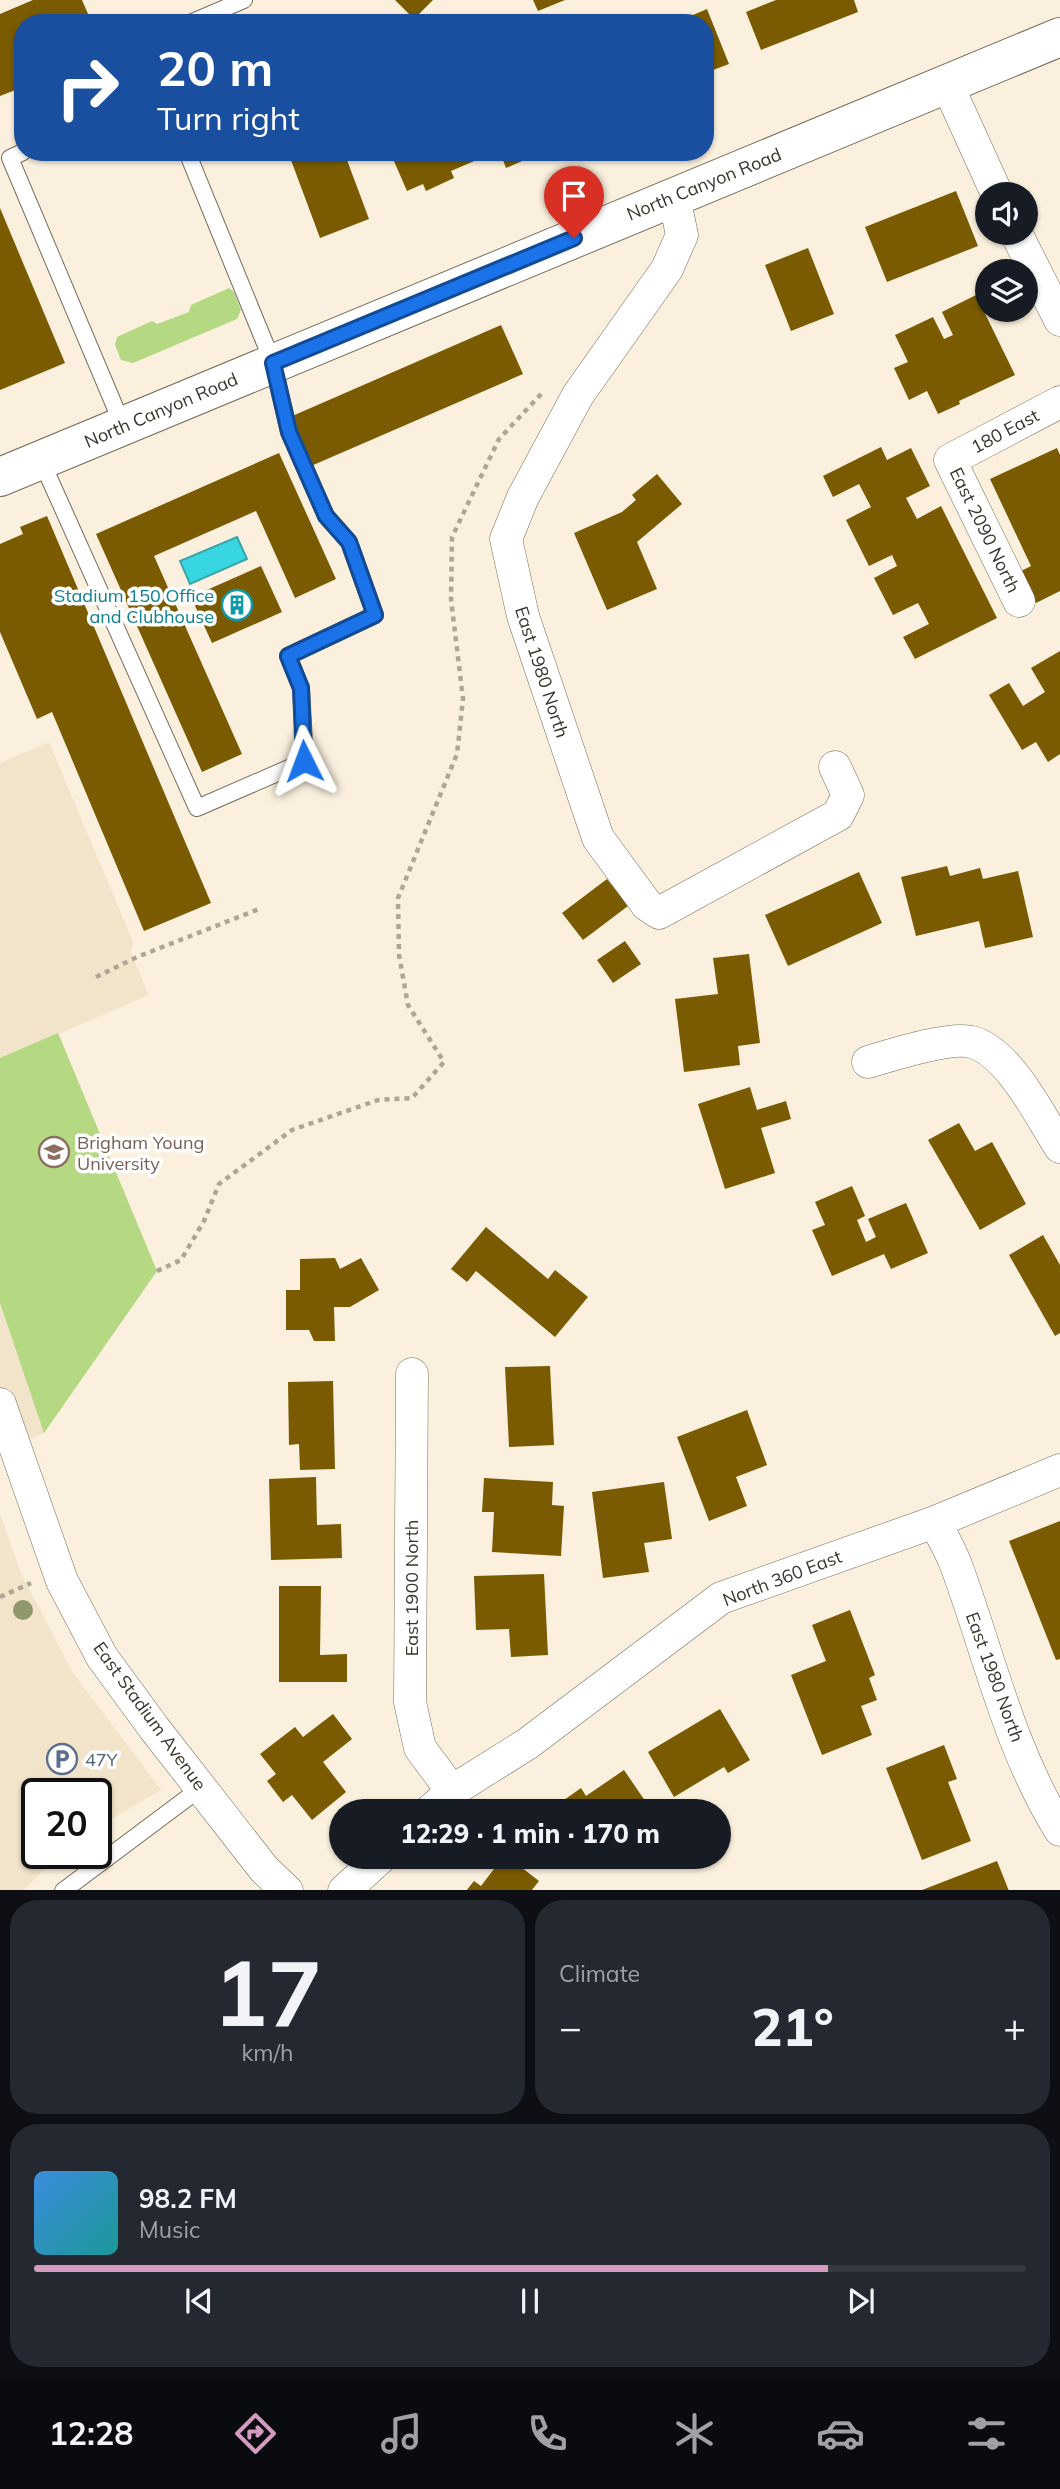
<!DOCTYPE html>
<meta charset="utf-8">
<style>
body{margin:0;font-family:Mulish,sans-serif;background:#242831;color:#f1f3f6;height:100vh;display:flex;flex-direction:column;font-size:26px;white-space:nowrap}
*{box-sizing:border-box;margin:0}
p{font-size:23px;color:#9ea1a6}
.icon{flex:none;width:38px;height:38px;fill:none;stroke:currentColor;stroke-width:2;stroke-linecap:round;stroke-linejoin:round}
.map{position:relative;height:1890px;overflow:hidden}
.drawer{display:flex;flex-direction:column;gap:10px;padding:10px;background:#0d0f14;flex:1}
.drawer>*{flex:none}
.banner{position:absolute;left:14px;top:14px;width:700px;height:147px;border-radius:28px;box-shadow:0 2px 5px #0004;background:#1a4fa0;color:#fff;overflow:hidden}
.tools{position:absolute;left:975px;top:182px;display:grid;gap:14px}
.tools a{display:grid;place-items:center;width:63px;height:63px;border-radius:50%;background:#171b24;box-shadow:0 2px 5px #0004;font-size:35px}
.speed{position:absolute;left:21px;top:1778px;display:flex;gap:14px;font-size:35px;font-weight:700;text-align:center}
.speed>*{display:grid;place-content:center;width:91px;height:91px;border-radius:50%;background:#171b24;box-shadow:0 2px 5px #0004;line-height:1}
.speed .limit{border:4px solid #111;border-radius:10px;background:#fff;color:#111}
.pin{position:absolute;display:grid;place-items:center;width:60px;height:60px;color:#fff;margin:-72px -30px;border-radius:50% 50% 50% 0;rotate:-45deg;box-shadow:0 0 7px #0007}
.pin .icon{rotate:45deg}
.me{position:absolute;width:77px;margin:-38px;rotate:357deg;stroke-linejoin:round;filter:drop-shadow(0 0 5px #0008)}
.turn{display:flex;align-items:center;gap:24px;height:147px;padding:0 28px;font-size:32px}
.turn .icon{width:91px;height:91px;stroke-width:2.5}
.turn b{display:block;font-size:49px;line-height:60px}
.big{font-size:52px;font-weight:800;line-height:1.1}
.drawer .tile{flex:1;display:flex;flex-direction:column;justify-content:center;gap:10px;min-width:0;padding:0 24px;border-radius:28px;background:#242831}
.drawer .dial{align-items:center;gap:0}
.dial b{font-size:91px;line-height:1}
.song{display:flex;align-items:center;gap:21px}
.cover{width:84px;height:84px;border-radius:10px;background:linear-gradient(135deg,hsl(210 70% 55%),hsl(180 70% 35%))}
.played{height:7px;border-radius:4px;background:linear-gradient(90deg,#d39bc0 80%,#363941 80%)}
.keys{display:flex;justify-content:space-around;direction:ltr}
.heat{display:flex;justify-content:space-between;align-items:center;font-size:38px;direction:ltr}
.drawer .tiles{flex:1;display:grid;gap:10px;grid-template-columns:1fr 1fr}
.tile:last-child{grid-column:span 2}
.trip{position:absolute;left:329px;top:1799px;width:402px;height:70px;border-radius:35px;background:#171b24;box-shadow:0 2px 5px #0004;font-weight:800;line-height:70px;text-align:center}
.dock{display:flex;height:112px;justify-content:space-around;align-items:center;background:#090b0e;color:#9ea1a6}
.dock .icon{width:49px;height:49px}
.dock .selected{color:#d39bc0}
.dock b{font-size:32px;color:#f1f3f6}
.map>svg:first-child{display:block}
.built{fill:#f2e4cb}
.green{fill:#b5d983}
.water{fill:#38d6e1;stroke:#38a6ab;stroke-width:2}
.building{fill:#7b5b01}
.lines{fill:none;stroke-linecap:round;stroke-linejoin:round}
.service-casing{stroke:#766d5c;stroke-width:18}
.minor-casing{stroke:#766d5c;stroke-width:33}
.secondary-casing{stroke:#766d5c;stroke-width:40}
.path{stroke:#ada697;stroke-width:4.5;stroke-dasharray:5 5;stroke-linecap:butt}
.service{stroke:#fff;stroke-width:16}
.minor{stroke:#fff;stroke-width:32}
.secondary{stroke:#fff;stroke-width:38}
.tree{fill:#8f976b}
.route-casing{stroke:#114b97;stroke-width:18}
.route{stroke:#1a73e8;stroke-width:12}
.labels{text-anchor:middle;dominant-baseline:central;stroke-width:7;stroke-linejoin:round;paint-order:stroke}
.street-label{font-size:18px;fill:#38352d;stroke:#fff}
.culture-label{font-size:18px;fill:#0d838f;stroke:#fff;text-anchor:end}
.education-label{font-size:18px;fill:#785e54;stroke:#fff;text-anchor:start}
.service-label{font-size:18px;fill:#4e5e75;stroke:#fff;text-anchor:start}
</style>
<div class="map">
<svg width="1060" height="1891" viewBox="0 0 1060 1891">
<rect width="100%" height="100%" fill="#faf0dd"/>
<!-- built -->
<g class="built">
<path d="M49 742 134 944 130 951 149 995 58 1034 157 1271 44 1433 0 1453V763Z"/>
<path d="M0 1514 21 1573 73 1673 161 1790 96 1828V1794H37V1853H60L24 1890H0Z"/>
</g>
<!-- green -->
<g class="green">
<path d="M229 288 234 292 241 310 237 319 133 363 121 360 115 345 117 337 152 321 157 324 189 312 191 305Z"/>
<path d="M58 1033 157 1271 44 1433 0 1303V1058Z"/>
</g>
<!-- water -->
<path class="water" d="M237 537 247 559 190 584 180 561Z"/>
<!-- building -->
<g class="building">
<path d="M33 0H82L92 23H23V87L0 96V14Z"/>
<path d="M395 0H433L414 19Z"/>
<path d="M533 0H565L538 11Z"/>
<path d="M776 0H854L858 12 761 50 746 12Z"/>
<path d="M707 9 729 64 705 73V23H674Z"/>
<path d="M288 152H344L369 219 320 238Z"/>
<path d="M390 152H476L479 159 451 171 454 178 426 191 423 184 407 191Z"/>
<path d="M500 152H526L529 158 506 168Z"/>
<path d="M956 191 978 246 887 282 865 227Z"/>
<path d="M0 208 65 363 0 390Z"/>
<path d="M808 248 834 314 791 331 765 265Z"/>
<path d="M976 295 1015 375 959 401 960 404 938 414 927 391 909 400 894 368 908 362 895 335 933 317 944 339 953 335 942 312Z"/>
<path d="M501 325 523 374 311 466 290 417Z"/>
<path d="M881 447 887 460 911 448 930 486 906 498 917 519 941 506 997 618 915 659 903 637 929 624 918 603 893 615 874 578 897 566 892 555 869 566 846 520 871 507 859 484 833 497 823 476Z"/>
<path d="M1057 448 1060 455V591L1036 603 1021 571 1031 566 990 479Z"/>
<path d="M279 453 336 579 295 598 256 511 154 556 242 754 202 772 96 534Z"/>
<path d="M657 474 682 504 637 542 657 589 607 610 574 533 622 512 636 500 632 495Z"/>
<path d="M47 516 211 903 144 931 52 712 37 719 0 632V544L23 534 20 527Z"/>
<path d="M261 566 282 612 212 643 191 597Z"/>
<path d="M1060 651V754L1048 762 1036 742 1022 750 989 695 1009 683 1023 706 1045 692 1031 668Z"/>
<path d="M947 866 950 876 980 868 983 879 1018 871 1033 937 985 948 979 921 916 936 901 877Z"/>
<path d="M859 872 882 923 788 966 765 915Z"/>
<path d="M607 879 628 906 583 940 562 913Z"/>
<path d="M625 941 641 964 613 983 597 960Z"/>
<path d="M749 954 760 1043 738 1046 740 1065 684 1072 675 999 718 994 713 958Z"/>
<path d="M750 1087 757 1110 786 1101 791 1119 761 1128 775 1173 725 1189 698 1104Z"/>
<path d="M959 1123 975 1151 992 1142 1026 1204 980 1230 928 1140Z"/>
<path d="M852 1186 865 1216 857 1220 866 1242 876 1237 868 1219 906 1203 928 1253 891 1269 884 1254 832 1276 812 1230 825 1225 815 1202Z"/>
<path d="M486 1227 548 1279 555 1270 588 1297 555 1337 476 1271 467 1282 451 1269Z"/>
<path d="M1043 1235 1060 1265V1333L1055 1336 1009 1255Z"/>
<path d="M335 1258 340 1269 361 1258 379 1290 350 1307H334L335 1341H314L309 1330H286V1290H300V1259Z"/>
<path d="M550 1366 554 1445 509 1447 505 1367Z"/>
<path d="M333 1381 335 1469 300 1470 299 1444 289 1445 288 1382Z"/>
<path d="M747 1410 767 1465 736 1477 747 1506 709 1521 677 1437Z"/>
<path d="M316 1477 317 1525 341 1524 342 1558 271 1560 269 1479Z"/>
<path d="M484 1478 553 1482 552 1505 564 1506 561 1556 492 1552 494 1512H482Z"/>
<path d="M664 1482 672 1539 644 1543 649 1572 603 1578 592 1492Z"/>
<path d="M1060 1521V1659L1056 1660 1009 1541Z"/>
<path d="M544 1574 548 1655 511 1657 509 1629 476 1630 474 1576Z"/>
<path d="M279 1586H321L320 1655 347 1654V1682H279Z"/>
<path d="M850 1610 875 1675 869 1678 877 1700 861 1706 872 1735 822 1755 791 1675 826 1661 812 1625Z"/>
<path d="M720 1709 750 1760 728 1773 724 1767 674 1797 648 1752Z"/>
<path d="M333 1714 352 1739 323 1762 346 1792 312 1820 292 1795 283 1802 267 1781 276 1774 260 1754 295 1727 303 1737Z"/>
<path d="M944 1745 957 1779 948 1782 971 1841 922 1860 886 1768Z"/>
<path d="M624 1770 652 1811H561L557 1805 581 1788 586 1796Z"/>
<path d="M503 1857H508L539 1881 531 1891H466L474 1881 481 1886Z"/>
<path d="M997 1861 1009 1891H922V1890Z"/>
</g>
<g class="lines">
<!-- service casing -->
<g class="service-casing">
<g id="service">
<path d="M190 23 244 0"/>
<path d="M23 152 10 158 123 426"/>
<path d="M41 460 197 808 305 761 301 688 288 656 375 615 349 542 326 516 289 432 273 363 187 152"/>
<path d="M63 1891 202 1787"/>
</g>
</g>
<!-- minor casing -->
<g class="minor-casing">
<g id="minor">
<path d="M947 84 997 194"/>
<path d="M674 197 682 235 667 269 578 395 523 497 506 539 523 616 598 838 647 905 659 913 838 815 848 795 835 767"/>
<path d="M1016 233 1060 320"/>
<path d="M1019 601 950 460 1060 402"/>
<path d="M868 1062C891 1055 951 1036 972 1042 1009 1052 1040 1116 1060 1147"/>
<path d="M412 1374 410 1702 420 1748 452 1791"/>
<path d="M0 1404 62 1581 102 1657 154 1728 264 1869 287 1891"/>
<path d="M935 1522C942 1536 951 1551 956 1565 989 1654 1009 1748 1060 1830"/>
<path d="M430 1811 452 1791 527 1744 721 1598 935 1522 1060 1470"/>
<path d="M344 1891 381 1857"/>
</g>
</g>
<!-- secondary casing -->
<g class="secondary-casing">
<path id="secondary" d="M0 477 1060 37"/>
</g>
<!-- path -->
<g class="path">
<path d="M96 977 137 957 259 909"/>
<path d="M157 1271 181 1260 204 1221 219 1184 292 1130 378 1100 412 1098 444 1062 408 1005 399 955 398 898 457 754 463 699 451 599 452 537 499 439 543 392"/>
<path d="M0 1597 31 1583"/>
</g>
<!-- service -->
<use href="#service" class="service"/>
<!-- minor -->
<use href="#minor" class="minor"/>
<!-- secondary -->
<use href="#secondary" class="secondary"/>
</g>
<!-- trees -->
<circle class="tree" cx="23" cy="1610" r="10"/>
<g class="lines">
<!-- route casing -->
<g class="route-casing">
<path id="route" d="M304 761 301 688 288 656 375 615 349 542 326 516 289 432 273 363 574 238"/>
</g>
<!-- route -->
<use href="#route" class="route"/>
</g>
<!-- icons -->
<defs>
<g id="building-ring" transform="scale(1.575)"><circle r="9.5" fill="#fff" stroke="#0f9aa8" stroke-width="1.5"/><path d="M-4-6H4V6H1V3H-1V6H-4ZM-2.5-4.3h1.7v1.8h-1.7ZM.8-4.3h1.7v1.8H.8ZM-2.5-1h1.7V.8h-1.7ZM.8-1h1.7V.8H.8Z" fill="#0f9aa8"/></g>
<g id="university-ring" transform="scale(1.575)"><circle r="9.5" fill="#fff" stroke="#8d6e63" stroke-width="1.5"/><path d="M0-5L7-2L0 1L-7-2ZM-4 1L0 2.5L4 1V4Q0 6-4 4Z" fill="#8d6e63"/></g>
<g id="parking-ring" transform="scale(1.575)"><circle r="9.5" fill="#fff" stroke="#5c6f8a" stroke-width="1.5"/><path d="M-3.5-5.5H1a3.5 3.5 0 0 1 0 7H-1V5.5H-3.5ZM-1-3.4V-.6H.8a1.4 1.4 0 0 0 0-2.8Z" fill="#5c6f8a"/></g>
</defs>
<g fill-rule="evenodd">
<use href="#building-ring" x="237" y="605"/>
<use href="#university-ring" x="54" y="1152"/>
<use href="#parking-ring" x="62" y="1759"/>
</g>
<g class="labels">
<!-- street labels -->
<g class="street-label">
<text transform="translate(704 184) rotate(-22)">North Canyon Road</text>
<text transform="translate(161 410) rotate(-23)">North Canyon Road</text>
<text transform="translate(1005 431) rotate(-28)">180 East</text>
<text transform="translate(985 530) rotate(64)">East 2090 North</text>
<text transform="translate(542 672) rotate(72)">East 1980 North</text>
<text transform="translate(782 1578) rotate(-21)">North 360 East</text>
<text transform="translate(411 1588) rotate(-90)">East 1900 North</text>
<text transform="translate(995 1677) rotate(70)">East 1980 North</text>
<text transform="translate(150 1716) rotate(54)">East Stadium Avenue</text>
</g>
<!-- culture labels -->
<g class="culture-label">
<text x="214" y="595">Stadium 150 Office<tspan x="214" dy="21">and Clubhouse</tspan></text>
</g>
<!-- education labels -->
<g class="education-label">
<text x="77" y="1142">Brigham Young<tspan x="77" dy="21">University</tspan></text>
</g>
<!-- service labels -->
<g class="service-label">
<text x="85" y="1759">47Y</text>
</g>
</g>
</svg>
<div class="tools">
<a><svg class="icon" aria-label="sound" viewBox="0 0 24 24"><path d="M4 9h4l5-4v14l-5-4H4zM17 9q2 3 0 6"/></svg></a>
<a><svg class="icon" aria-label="layers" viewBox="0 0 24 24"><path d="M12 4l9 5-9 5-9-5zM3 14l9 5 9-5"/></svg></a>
</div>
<div class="speed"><div class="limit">20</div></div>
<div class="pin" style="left:574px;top:238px;background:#d93025"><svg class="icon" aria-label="arrive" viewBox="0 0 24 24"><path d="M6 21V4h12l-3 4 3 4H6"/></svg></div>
<svg class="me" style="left:304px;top:761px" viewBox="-20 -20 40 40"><path d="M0-17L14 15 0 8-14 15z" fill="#1a73e8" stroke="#fff" stroke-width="4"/></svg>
<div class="trip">12:29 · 1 min · 170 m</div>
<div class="banner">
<div class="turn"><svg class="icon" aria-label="right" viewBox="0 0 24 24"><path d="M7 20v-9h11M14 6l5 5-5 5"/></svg><div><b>20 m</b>Turn right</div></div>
</div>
</div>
<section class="drawer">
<div class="tiles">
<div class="tile dial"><b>17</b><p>km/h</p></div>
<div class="tile"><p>Climate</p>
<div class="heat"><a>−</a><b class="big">21°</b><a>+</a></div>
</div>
<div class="tile">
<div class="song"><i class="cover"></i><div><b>98.2 FM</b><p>Music</p></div></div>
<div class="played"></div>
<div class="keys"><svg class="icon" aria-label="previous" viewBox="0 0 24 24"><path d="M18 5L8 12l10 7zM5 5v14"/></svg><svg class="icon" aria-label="pause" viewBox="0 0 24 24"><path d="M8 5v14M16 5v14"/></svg><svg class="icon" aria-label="next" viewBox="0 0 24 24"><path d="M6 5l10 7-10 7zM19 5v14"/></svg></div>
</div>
</div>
</section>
<nav class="dock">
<b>12:28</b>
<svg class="icon selected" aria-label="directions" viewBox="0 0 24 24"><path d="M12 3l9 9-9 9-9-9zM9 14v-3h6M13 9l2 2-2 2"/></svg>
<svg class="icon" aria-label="music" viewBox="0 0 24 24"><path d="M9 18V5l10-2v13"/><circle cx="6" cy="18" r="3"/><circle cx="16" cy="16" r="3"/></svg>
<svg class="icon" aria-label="phone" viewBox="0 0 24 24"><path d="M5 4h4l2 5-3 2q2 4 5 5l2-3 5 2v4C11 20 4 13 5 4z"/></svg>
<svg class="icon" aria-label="climate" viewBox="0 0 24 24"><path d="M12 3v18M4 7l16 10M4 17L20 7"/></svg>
<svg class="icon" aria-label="car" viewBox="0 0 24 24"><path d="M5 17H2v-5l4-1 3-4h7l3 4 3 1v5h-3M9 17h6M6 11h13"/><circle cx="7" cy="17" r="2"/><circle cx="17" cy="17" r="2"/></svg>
<svg class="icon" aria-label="filters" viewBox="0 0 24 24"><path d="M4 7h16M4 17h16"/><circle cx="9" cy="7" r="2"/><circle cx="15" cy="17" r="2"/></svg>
</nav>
